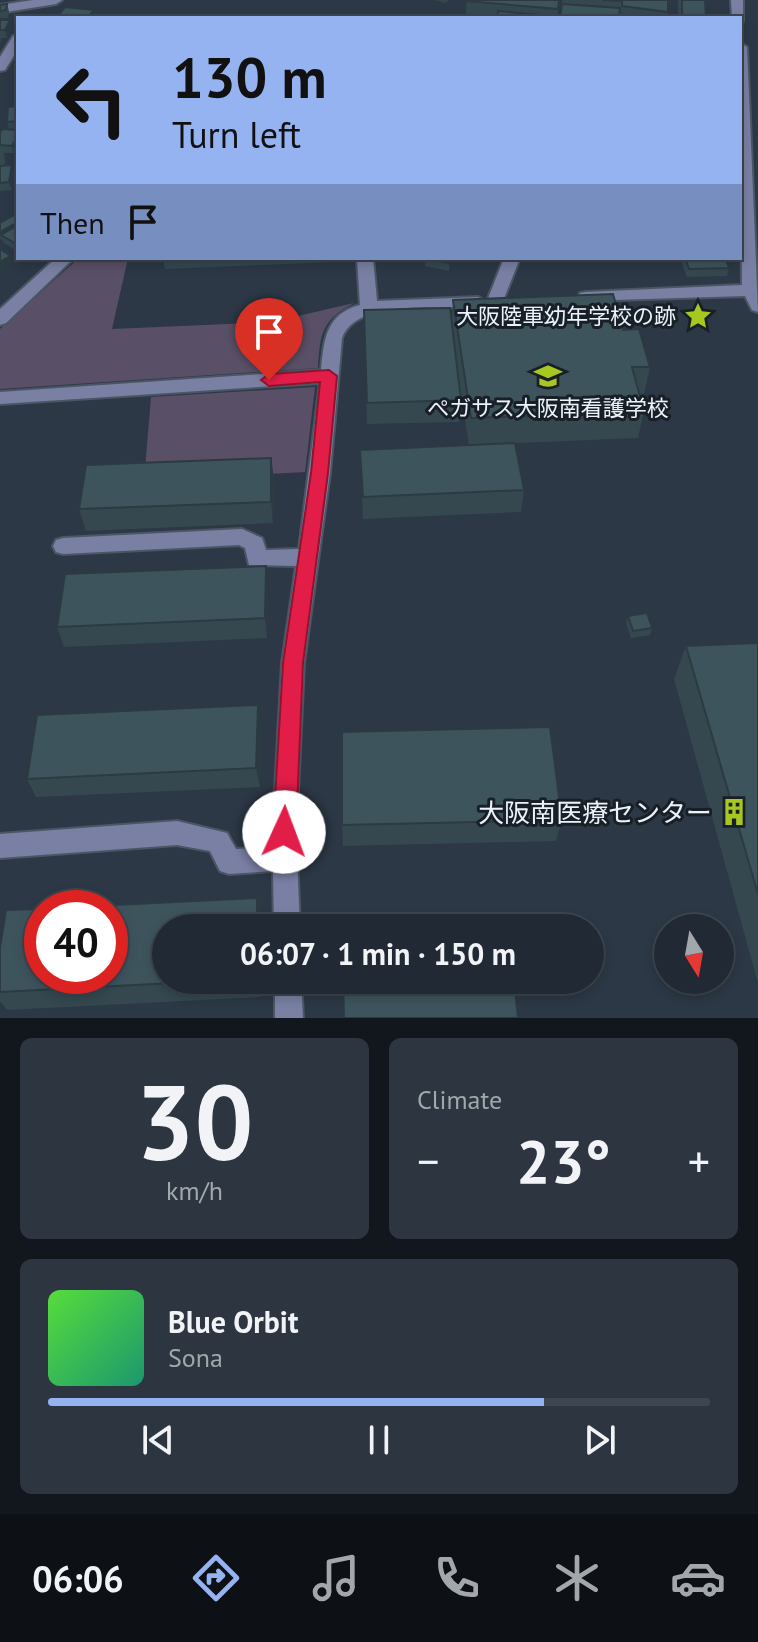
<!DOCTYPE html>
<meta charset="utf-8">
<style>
body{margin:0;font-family:"PT Sans","Noto Sans JP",sans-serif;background:#2d3640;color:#f1f3f6;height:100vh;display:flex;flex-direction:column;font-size:30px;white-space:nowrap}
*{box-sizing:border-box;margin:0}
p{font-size:26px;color:#a2a7ac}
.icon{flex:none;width:44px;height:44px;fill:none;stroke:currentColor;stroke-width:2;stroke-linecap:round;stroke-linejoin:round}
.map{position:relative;height:1018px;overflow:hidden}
.side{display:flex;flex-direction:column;gap:20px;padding:20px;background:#12171d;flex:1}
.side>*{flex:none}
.hud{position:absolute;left:16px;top:16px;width:726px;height:244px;border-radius:0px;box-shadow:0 4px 12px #0003,0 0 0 2px #3e464f;background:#95b2f1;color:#111;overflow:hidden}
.needle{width:52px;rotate:169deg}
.buttons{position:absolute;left:654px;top:914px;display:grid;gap:16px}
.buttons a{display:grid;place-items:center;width:80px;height:80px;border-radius:50%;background:#212a34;box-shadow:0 4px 12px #0003,0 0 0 2px #3e464f;font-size:40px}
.speed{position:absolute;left:24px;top:890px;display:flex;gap:16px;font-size:40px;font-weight:700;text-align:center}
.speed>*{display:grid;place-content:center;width:104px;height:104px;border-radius:50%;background:#212a34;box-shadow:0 4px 12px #0003,0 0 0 2px #3e464f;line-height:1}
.speed .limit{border:12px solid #d22;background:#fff;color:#111}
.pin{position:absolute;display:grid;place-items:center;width:68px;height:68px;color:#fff;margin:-82px -34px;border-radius:50% 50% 50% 0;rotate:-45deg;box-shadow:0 0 8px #0007}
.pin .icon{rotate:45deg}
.me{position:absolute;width:88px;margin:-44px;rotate:2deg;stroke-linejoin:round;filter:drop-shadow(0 0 6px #0008)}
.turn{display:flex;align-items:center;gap:28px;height:168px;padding:0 24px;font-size:36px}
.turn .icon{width:104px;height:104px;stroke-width:2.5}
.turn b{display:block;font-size:56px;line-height:68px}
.then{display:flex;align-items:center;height:76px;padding:0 24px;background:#0003;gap:16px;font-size:30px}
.big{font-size:60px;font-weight:700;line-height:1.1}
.side .card{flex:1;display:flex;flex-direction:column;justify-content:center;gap:12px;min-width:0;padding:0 28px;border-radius:12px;background:#2d3640}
.side .dial{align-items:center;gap:0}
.dial b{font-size:104px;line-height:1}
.song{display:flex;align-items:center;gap:24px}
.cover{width:96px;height:96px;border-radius:12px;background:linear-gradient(135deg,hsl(110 70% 55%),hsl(160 70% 35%))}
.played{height:8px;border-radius:4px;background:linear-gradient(90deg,#95b2f1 75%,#3e464f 75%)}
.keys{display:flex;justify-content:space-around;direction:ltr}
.heat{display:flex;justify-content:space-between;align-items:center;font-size:44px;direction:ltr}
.side .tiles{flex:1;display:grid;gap:20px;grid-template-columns:1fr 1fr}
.card:last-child{grid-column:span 2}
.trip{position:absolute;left:152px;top:914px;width:452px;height:80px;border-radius:40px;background:#212a34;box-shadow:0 4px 12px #0003,0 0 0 2px #3e464f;font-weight:700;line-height:80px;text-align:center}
.tabs{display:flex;height:128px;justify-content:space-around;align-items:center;background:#0d1115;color:#a2a7ac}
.tabs .icon{width:56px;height:56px}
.tabs .current{color:#95b2f1}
.tabs b{font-size:36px;color:#f1f3f6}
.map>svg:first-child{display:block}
.green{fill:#594f67}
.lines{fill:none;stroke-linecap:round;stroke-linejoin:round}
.minor-casing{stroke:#4a5663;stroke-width:4}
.minor{fill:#7a80a4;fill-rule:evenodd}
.wall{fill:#354850}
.shaded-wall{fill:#2b3b41}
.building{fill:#3e545d;stroke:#2b3b41;stroke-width:2}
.route{fill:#e11d48;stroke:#92132f;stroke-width:2}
.labels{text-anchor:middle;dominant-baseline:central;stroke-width:6;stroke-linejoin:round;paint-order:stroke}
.poi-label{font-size:22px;fill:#eaf2fb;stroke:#191f26;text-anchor:end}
.near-poi-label{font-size:26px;fill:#eaf2fb;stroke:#191f26;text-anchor:end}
</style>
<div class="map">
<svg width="758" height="1018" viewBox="0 0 758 1018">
<rect width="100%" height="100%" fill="#2c3846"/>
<!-- green -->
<g class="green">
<path d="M79 258H128L112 329 272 322 354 303C322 320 320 333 318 368L0 389V329Z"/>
<path d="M315 387 305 472 144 481 151 397Z"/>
</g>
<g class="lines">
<!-- minor casing -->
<g class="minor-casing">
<g id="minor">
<path d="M33 0H62L56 4 0 13V5Z"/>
<path d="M731 0H743V21L732 18Z"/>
<path d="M18 35V49L5 70 0 71V57L13 36Z"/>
<path d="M740 43 747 47 758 312 752 310 745 296 580 301 578 297 580 293 586 292 742 285Z"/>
<path d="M56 258H74L6 323 0 325V309Z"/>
<path d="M357 258H373L377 301 478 297 486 302 478 307C442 309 356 298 342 338L330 473 304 663 296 832 300 928H274L273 871 229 874 220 871 210 851 177 845 0 858V834L177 821 227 833 236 849 272 847 282 663 296 566 249 565 245 548 239 545 63 554 56 552 53 546 56 540 63 538 242 529 262 538 266 550 299 549 320 383 0 404V392L321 370C324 339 326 314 360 305Z"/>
<path d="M504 258H520L503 301 495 306 487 301Z"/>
<path d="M275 980H301L303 1018H275Z"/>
</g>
</g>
<!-- minor -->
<use href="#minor" class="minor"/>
</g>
<!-- wall -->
<g class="wall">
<path d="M434 0H449L445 3Z"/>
<path d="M467 0H560L557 18H465Z"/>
<path d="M562 0H582L581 3 582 0H668V12L667 18H560Z"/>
<path d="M678 0H705L706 18H678Z"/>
<path d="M7 4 9 11 8 18H0V5Z"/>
<path d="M0 20 11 27 7 38H1L0 43Z"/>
<path d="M18 106V129H9L7 122Z"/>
<path d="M0 130 1 132 18 130V146L14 153H4L5 159V165L0 166Z"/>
<path d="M0 166 14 173 12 190 0 191Z"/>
<path d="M18 213V252L3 242V240L0 239V223Z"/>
<path d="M163 258H336V262L165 269Z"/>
<path d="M393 258H408L407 261Z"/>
<path d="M426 258H455L449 271 425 266Z"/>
<path d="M683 258H725L729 268 727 276 687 277 682 263Z"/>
<path d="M453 300 623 330 650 367 644 394H640L644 411 638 438 469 445 456 362 461 400 459 422 367 424 364 310 452 321Z"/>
<path d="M360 450 524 490 521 512 363 519Z"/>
<path d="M271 458 274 479 273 523 86 531 79 509Z"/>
<path d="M268 586 267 638 64 647 57 627Z"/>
<path d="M628 616 652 628 650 635 631 638 626 623Z"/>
<path d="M758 643V983L674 679 686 646Z"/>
<path d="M258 705 261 725 260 787 36 797 27 779Z"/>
<path d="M562 820 556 841 343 846 342 825Z"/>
<path d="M257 898 262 918V928H166V980H260V997L7 1010 0 1001V948Z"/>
</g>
<!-- shaded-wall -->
<g class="shaded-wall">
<path d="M94 10 95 18H87Z"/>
<path d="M10 20 11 27 7 38 5 30Z"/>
<path d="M2 87 4 95 0 100V90Z"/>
<path d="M18 135V146L14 153 12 146Z"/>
<path d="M12 165 14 173 12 190 9 182Z"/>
<path d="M18 222V231L1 235 2 240 0 232Z"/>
<path d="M11 256 13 263 0 271V262Z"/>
<path d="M452 258H455L449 271V263Z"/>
<path d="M271 458 274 479 273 523 271 502Z"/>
<path d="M266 566 268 586 267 638 265 618Z"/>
<path d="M258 705 261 725 260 787 256 768Z"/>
<path d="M257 898 262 918V928H257Z"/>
<path d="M256 980H260V997Z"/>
</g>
<!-- building -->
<g class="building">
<path d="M467 0H559L558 9 466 1Z"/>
<path d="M602 0H668V12L622 6V1Z"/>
<path d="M682 0H705L706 18H682Z"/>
<path d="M7 4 6 10 0 11V5Z"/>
<path d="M562 4 620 8 619 18 560 17Z"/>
<path d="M65 7 94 10 87 18H56Z"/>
<path d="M498 11 552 16 550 18H497Z"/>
<path d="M0 20H10L5 30H0Z"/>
<path d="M18 106V121L7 122 8 107Z"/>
<path d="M2 129 18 130V135L12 146 0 145V133Z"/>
<path d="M12 165 9 182 0 183V166Z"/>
<path d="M18 213V222L0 232V223Z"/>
<path d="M18 225V245L1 235Z"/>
<path d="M0 249 11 256 0 262Z"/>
<path d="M426 258H452L449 263Z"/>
<path d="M685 258H725L729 268 689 269Z"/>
<path d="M613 294 623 330 639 329 650 367H632L644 411 471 418 453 300Z"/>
<path d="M450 308 461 400 367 403 364 310Z"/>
<path d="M515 443 524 490 363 497 360 450Z"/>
<path d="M271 458V502L79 509 86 465Z"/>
<path d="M266 566 265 618 57 627 65 574Z"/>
<path d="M647 613 652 628 633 631 628 616Z"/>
<path d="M758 643V894L686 646Z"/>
<path d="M258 705 256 768 27 779 37 715Z"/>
<path d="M550 727 562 820 342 825V732Z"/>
<path d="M257 898V928H166V980H231L0 992V948L6 910 42 909V976H110V908H54Z"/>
<path d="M343 980H514L518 1018H344Z"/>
</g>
<!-- route -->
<path class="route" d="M329 370 337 376 328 473 303 663 296 832 292 839 284 843 276 839 273 832 283 663 311 473 320 382 269 386 261 380 269 374Z"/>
<!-- icons -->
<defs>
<g id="sight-bare" transform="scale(2.16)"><path d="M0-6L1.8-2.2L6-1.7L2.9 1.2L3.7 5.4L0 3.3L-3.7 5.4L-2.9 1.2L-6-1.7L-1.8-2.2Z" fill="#a6c820" stroke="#191f26" stroke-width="2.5" paint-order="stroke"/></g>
<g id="university-bare" transform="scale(2.16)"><path d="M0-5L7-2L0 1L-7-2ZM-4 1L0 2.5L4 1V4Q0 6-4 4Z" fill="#a6c820" stroke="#191f26" stroke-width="2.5" paint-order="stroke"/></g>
<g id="building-bare" transform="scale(2.16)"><path d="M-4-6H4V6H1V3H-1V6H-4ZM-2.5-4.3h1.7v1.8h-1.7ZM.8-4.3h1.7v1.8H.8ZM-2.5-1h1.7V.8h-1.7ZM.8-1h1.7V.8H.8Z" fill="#a6c820" stroke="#191f26" stroke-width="2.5" paint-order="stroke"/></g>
</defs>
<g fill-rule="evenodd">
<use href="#sight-bare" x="698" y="316"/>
<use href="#university-bare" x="548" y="376"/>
<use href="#building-bare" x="734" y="812"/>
</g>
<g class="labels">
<!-- poi labels -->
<g class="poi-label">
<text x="676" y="316">大阪陸軍幼年学校の跡</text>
<text x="548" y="408" text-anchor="middle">ぺガサス大阪南看護学校</text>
</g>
<!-- near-poi labels -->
<g class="near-poi-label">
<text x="712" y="812">大阪南医療センター</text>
</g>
</g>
</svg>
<div class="buttons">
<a><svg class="needle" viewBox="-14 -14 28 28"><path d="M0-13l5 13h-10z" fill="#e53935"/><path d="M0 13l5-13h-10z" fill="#a2a7ac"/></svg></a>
</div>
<div class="speed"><div class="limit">40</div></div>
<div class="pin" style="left:269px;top:380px;background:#d93025"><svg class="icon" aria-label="arrive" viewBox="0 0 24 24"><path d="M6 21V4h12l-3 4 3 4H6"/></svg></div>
<svg class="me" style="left:284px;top:832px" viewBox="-20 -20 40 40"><circle r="19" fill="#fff"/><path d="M0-13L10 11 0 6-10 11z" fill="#e11d48"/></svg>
<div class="trip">06:07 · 1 min · 150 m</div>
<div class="hud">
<div class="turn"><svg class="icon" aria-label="left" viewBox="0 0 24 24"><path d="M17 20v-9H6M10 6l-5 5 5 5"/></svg><div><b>130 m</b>Turn left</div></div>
<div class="then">Then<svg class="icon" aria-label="arrive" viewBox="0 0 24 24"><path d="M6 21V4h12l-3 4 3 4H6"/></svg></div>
</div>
</div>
<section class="side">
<div class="tiles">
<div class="card dial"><b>30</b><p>km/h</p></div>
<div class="card"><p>Climate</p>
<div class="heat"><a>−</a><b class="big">23°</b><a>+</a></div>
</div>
<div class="card">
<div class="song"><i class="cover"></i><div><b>Blue Orbit</b><p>Sona</p></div></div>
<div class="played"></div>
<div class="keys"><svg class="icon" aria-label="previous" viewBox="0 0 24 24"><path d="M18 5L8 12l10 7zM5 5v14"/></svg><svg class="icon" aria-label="pause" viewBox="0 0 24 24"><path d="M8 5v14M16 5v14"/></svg><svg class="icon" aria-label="next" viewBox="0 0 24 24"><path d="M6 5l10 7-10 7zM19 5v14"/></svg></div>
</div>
</div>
</section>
<nav class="tabs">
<b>06:06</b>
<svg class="icon current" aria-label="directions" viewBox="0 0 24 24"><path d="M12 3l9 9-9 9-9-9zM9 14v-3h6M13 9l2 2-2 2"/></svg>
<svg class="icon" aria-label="music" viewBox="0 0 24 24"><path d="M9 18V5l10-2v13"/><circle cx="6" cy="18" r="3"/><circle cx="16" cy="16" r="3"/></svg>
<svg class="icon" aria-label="phone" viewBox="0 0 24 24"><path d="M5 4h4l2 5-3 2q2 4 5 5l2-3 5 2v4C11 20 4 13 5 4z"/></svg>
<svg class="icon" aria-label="climate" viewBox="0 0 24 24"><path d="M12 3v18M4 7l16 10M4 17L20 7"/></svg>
<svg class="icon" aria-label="car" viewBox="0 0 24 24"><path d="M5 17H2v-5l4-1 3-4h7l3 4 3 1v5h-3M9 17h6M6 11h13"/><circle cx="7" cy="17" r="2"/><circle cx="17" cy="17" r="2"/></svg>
</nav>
